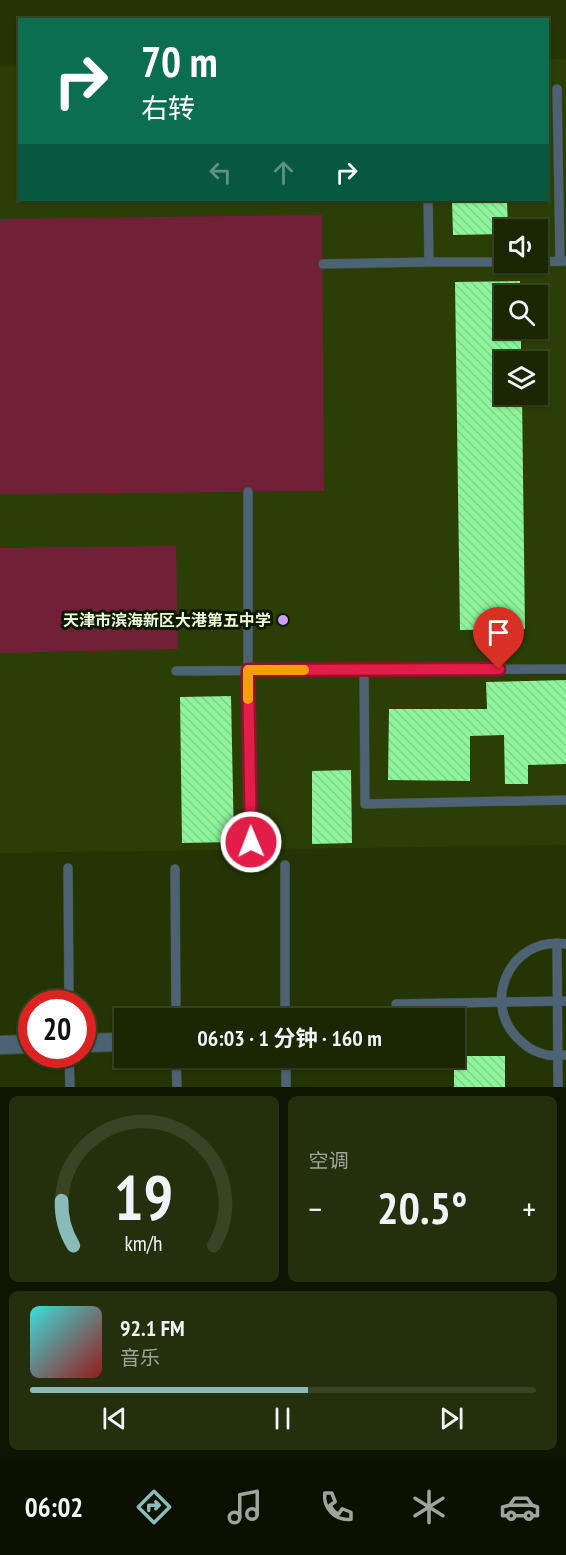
<!DOCTYPE html>
<html lang="zh">
<meta charset="utf-8">
<style>
body{margin:0;font-family:"PT Sans Narrow","Noto Sans SC",sans-serif;background:#242f0d;color:#f1f3f6;height:100vh;display:flex;flex-direction:column;font-size:22px;white-space:nowrap}
*{box-sizing:border-box;margin:0}
p{font-size:20px;color:#a0a59a}
.icon{flex:none;width:33px;height:33px;fill:none;stroke:currentColor;stroke-width:2;stroke-linecap:round;stroke-linejoin:round}
.map{position:relative;height:1087px;overflow:hidden}
.panel{display:flex;flex-direction:column;gap:9px;padding:9px;background:#0f1502;flex:1}
.panel>*{flex:none}
.top-card{position:absolute;left:18px;top:18px;width:531px;height:183px;border-radius:0px;box-shadow:0 2px 4px #0004,0 0 0 2px #394425;background:#0b6e4f;color:#fff;overflow:hidden}
.buttons{position:absolute;left:494px;top:219px;display:grid;gap:12px}
.buttons a{display:grid;place-items:center;width:54px;height:54px;border-radius:0px;background:#1b2703;box-shadow:0 2px 4px #0004,0 0 0 2px #394425;font-size:30px}
.speed{position:absolute;left:18px;top:990px;display:flex;gap:12px;font-size:30px;font-weight:700;text-align:center}
.speed>*{display:grid;place-content:center;width:78px;height:78px;border-radius:50%;background:#1b2703;box-shadow:0 2px 4px #0004,0 0 0 2px #394425;line-height:1}
.speed .limit{border:9px solid #d22;background:#fff;color:#111}
.pin{position:absolute;display:grid;place-items:center;width:51px;height:51px;color:#fff;margin:-62px -26px;border-radius:50% 50% 50% 0;rotate:-45deg;box-shadow:0 0 6px #0007}
.pin .icon{rotate:45deg}
.me{position:absolute;width:66px;margin:-33px;rotate:359deg;stroke-linejoin:round;filter:drop-shadow(0 0 4px #0008)}
.turn{display:flex;align-items:center;gap:21px;height:126px;padding:0 24px;font-size:27px}
.turn .icon{width:78px;height:78px;stroke-width:2.5}
.turn b{display:block;font-size:42px;line-height:51px}
.lanes{display:flex;align-items:center;height:57px;padding:0 24px;background:#0003;justify-content:center;gap:30px;direction:ltr}
.lanes .off{opacity:.35}
.big{font-size:45px;font-weight:700;line-height:1.1}
.panel .card{flex:1;display:flex;flex-direction:column;justify-content:center;gap:9px;min-width:0;padding:0 21px;border-radius:9px;background:#242f0d}
.panel .dial{align-items:center;gap:0}
.dial svg{height:156px;overflow:visible;fill:none;stroke:#394425;stroke-width:7;stroke-linecap:round;text-anchor:middle}
.dial text{fill:#f1f3f6;stroke:none}
.song{display:flex;align-items:center;gap:18px}
.cover{width:72px;height:72px;border-radius:9px;background:linear-gradient(135deg,hsl(180 70% 55%),hsl(0 70% 35%))}
.played{height:6px;border-radius:3px;background:linear-gradient(90deg,#8bbbb9 55%,#394425 55%)}
.keys{display:flex;justify-content:space-around;direction:ltr}
.heat{display:flex;justify-content:space-between;align-items:center;font-size:33px;direction:ltr}
.panel .tiles{flex:1;display:grid;gap:9px;grid-template-columns:1fr 1fr}
.card:last-child{grid-column:span 2}
.trip{position:absolute;left:114px;top:1008px;width:351px;height:60px;border-radius:0px;background:#1b2703;box-shadow:0 2px 4px #0004,0 0 0 2px #394425;font-weight:700;line-height:60px;text-align:center}
.tab-bar{display:flex;height:96px;justify-content:space-around;align-items:center;background:#0b1001;color:#a0a59a}
.tab-bar .icon{width:42px;height:42px}
.tab-bar .active{color:#8bbbb9}
.tab-bar b{font-size:27px;color:#f1f3f6}
.map>svg:first-child{display:block}
.built{fill:#2c3e07;fill-rule:evenodd}
.green{fill:#712038}
.building{fill:url(#building-back-hatch)}
.lines{fill:none;stroke-linecap:round;stroke-linejoin:round}
.lane-casing{stroke:#404f22;stroke-width:10}
.street-casing{stroke:#404f22;stroke-width:20}
.lane{stroke:#4d6275;stroke-width:9}
.street{stroke:#4d6275;stroke-width:18}
.route-casing{stroke:#92132f;stroke-width:15}
.route{stroke:#e11d48;stroke-width:10}
.slow{stroke:#f59e0b;stroke-width:10}
.poi-dot{fill:#d09dff;stroke:#101902;stroke-width:2}
.labels{text-anchor:middle;dominant-baseline:central;stroke-width:6;stroke-linejoin:round;paint-order:stroke}
.poi-label{font-size:16px;font-weight:bold;fill:#eaf8d8;stroke:#101902;text-anchor:end}
</style>
<div class="map">
<svg width="566" height="1087" viewBox="0 0 566 1087">
<defs>
<pattern id="building-back-hatch" width="6" height="6" patternUnits="userSpaceOnUse" patternTransform="scale(1.5)"><rect width="6" height="6" fill="#8ef49b"/><path d="M-1 5l2 2M0 0l6 6M5-1l2 2" fill="none" stroke="#80d289"/></pattern>
</defs>
<rect width="100%" height="100%" fill="#243404"/>
<!-- built -->
<path class="built" d="M548 59H566V845L0 853V66L19 65 20 200H548ZM504 230H537V262H504ZM504 296H537V328H504ZM504 362H537V394H504Z"/>
<!-- green -->
<g class="green">
<path d="M322 215 324 491 0 494V219Z"/>
<path d="M176 546 178 649 0 653V548Z"/>
</g>
<!-- building -->
<g class="building">
<path d="M452 200H507L508 230H504V234L453 235Z"/>
<path d="M520 281V296H504V328H521V362H504V394H522L525 629 460 630 455 282Z"/>
<path d="M566 680V764L528 765V784H505L504 735 470 736V781L388 780 389 709H487L486 682Z"/>
<path d="M231 696 234 842 182 843 180 697Z"/>
<path d="M351 770 352 843 312 844V771Z"/>
<rect x="454" y="1056" width="51" height="31"/>
</g>
<g class="lines">
<!-- lane casing -->
<g class="lane-casing">
<g id="lane">
<path d="M557 89 560 261"/>
<path d="M428 200 429 262H504"/>
<path d="M537 262 564 261"/>
<path d="M323 264 429 262"/>
<path d="M248 492V671L251 842"/>
<path d="M364 670 365 804 566 800"/>
<path d="M176 671 566 669"/>
<path d="M285 865V1018"/>
<path d="M68 868 69 1004"/>
<path d="M175 869 176 1018"/>
<path d="M557 943 558 1087"/>
<path d="M566 944C509 935 478 1007 523 1043 529 1049 539 1053 547 1055 553 1056 560 1055 566 1055"/>
<path d="M396 1004 566 1001"/>
<path d="M69 1054 70 1087"/>
<path d="M176 1058 177 1087"/>
<path d="M286 1058V1087"/>
</g>
</g>
<!-- street casing -->
<g class="street-casing">
<g id="street">
<path d="M82 1043 124 1042"/>
<path d="M0 1045 32 1044"/>
</g>
</g>
<!-- lane -->
<use href="#lane" class="lane"/>
<!-- street -->
<use href="#street" class="street"/>
</g>
<g class="lines">
<!-- route casing -->
<g class="route-casing">
<path id="route" d="M251 842 248 670 499 669"/>
</g>
<!-- route -->
<use href="#route" class="route"/>
<!-- slow -->
<path class="slow" d="M248 699V670H304"/>
</g>
<!-- markers -->
<circle class="poi-dot" cx="283" cy="620" r="6"/>
<g class="labels">
<!-- poi labels -->
<g class="poi-label">
<text x="271" y="620">天津市滨海新区大港第五中学</text>
</g>
</g>
</svg>
<div class="buttons">
<a><svg class="icon" aria-label="sound" viewBox="0 0 24 24"><path d="M4 9h4l5-4v14l-5-4H4zM17 9q2 3 0 6"/></svg></a>
<a><svg class="icon" aria-label="search" viewBox="0 0 24 24"><circle cx="10" cy="10" r="6"/><path d="M15 15l6 6"/></svg></a>
<a><svg class="icon" aria-label="layers" viewBox="0 0 24 24"><path d="M12 4l9 5-9 5-9-5zM3 14l9 5 9-5"/></svg></a>
</div>
<div class="speed"><div class="limit">20</div></div>
<div class="pin" style="left:499px;top:669px;background:#d93025"><svg class="icon" aria-label="arrive" viewBox="0 0 24 24"><path d="M6 21V4h12l-3 4 3 4H6"/></svg></div>
<svg class="me" style="left:251px;top:842px" viewBox="-20 -20 40 40"><circle r="17" fill="#e11d48" stroke="#fff" stroke-width="3"/><path d="M0-11L8 9 0 5-8 9z" fill="#fff"/></svg>
<div class="trip">06:03 · 1 分钟 · 160 m</div>
<div class="top-card">
<div class="turn"><svg class="icon" aria-label="right" viewBox="0 0 24 24"><path d="M7 20v-9h11M14 6l5 5-5 5"/></svg><div><b>70 m</b>右转</div></div>
<div class="lanes"><svg class="icon off" aria-label="left" viewBox="0 0 24 24"><path d="M17 20v-9H6M10 6l-5 5 5 5"/></svg><svg class="icon off" aria-label="ahead" viewBox="0 0 24 24"><path d="M12 20V5M6 11l6-6 6 6"/></svg><svg class="icon" aria-label="right" viewBox="0 0 24 24"><path d="M7 20v-9h11M14 6l5 5-5 5"/></svg></div>
</div>
</div>
<section class="panel">
<div class="tiles">
<div class="card dial"><svg viewBox="0 0 100 80">
<path d="M14 69A42 42 0 1 1 86 69"/>
<path d="M14 69A42 42 0 0 1 8 46" stroke="#8bbbb9"/>
<text x="50" y="56" font-size="32" font-weight="700">19</text>
<text x="50" y="72" font-size="11">km/h</text>
</svg></div>
<div class="card"><p>空调</p>
<div class="heat"><a>−</a><b class="big">20.5°</b><a>+</a></div>
</div>
<div class="card">
<div class="song"><i class="cover"></i><div><b>92.1 FM</b><p>音乐</p></div></div>
<div class="played"></div>
<div class="keys"><svg class="icon" aria-label="previous" viewBox="0 0 24 24"><path d="M18 5L8 12l10 7zM5 5v14"/></svg><svg class="icon" aria-label="pause" viewBox="0 0 24 24"><path d="M8 5v14M16 5v14"/></svg><svg class="icon" aria-label="next" viewBox="0 0 24 24"><path d="M6 5l10 7-10 7zM19 5v14"/></svg></div>
</div>
</div>
</section>
<nav class="tab-bar">
<b>06:02</b>
<svg class="icon active" aria-label="directions" viewBox="0 0 24 24"><path d="M12 3l9 9-9 9-9-9zM9 14v-3h6M13 9l2 2-2 2"/></svg>
<svg class="icon" aria-label="music" viewBox="0 0 24 24"><path d="M9 18V5l10-2v13"/><circle cx="6" cy="18" r="3"/><circle cx="16" cy="16" r="3"/></svg>
<svg class="icon" aria-label="phone" viewBox="0 0 24 24"><path d="M5 4h4l2 5-3 2q2 4 5 5l2-3 5 2v4C11 20 4 13 5 4z"/></svg>
<svg class="icon" aria-label="climate" viewBox="0 0 24 24"><path d="M12 3v18M4 7l16 10M4 17L20 7"/></svg>
<svg class="icon" aria-label="car" viewBox="0 0 24 24"><path d="M5 17H2v-5l4-1 3-4h7l3 4 3 1v5h-3M9 17h6M6 11h13"/><circle cx="7" cy="17" r="2"/><circle cx="17" cy="17" r="2"/></svg>
</nav>
